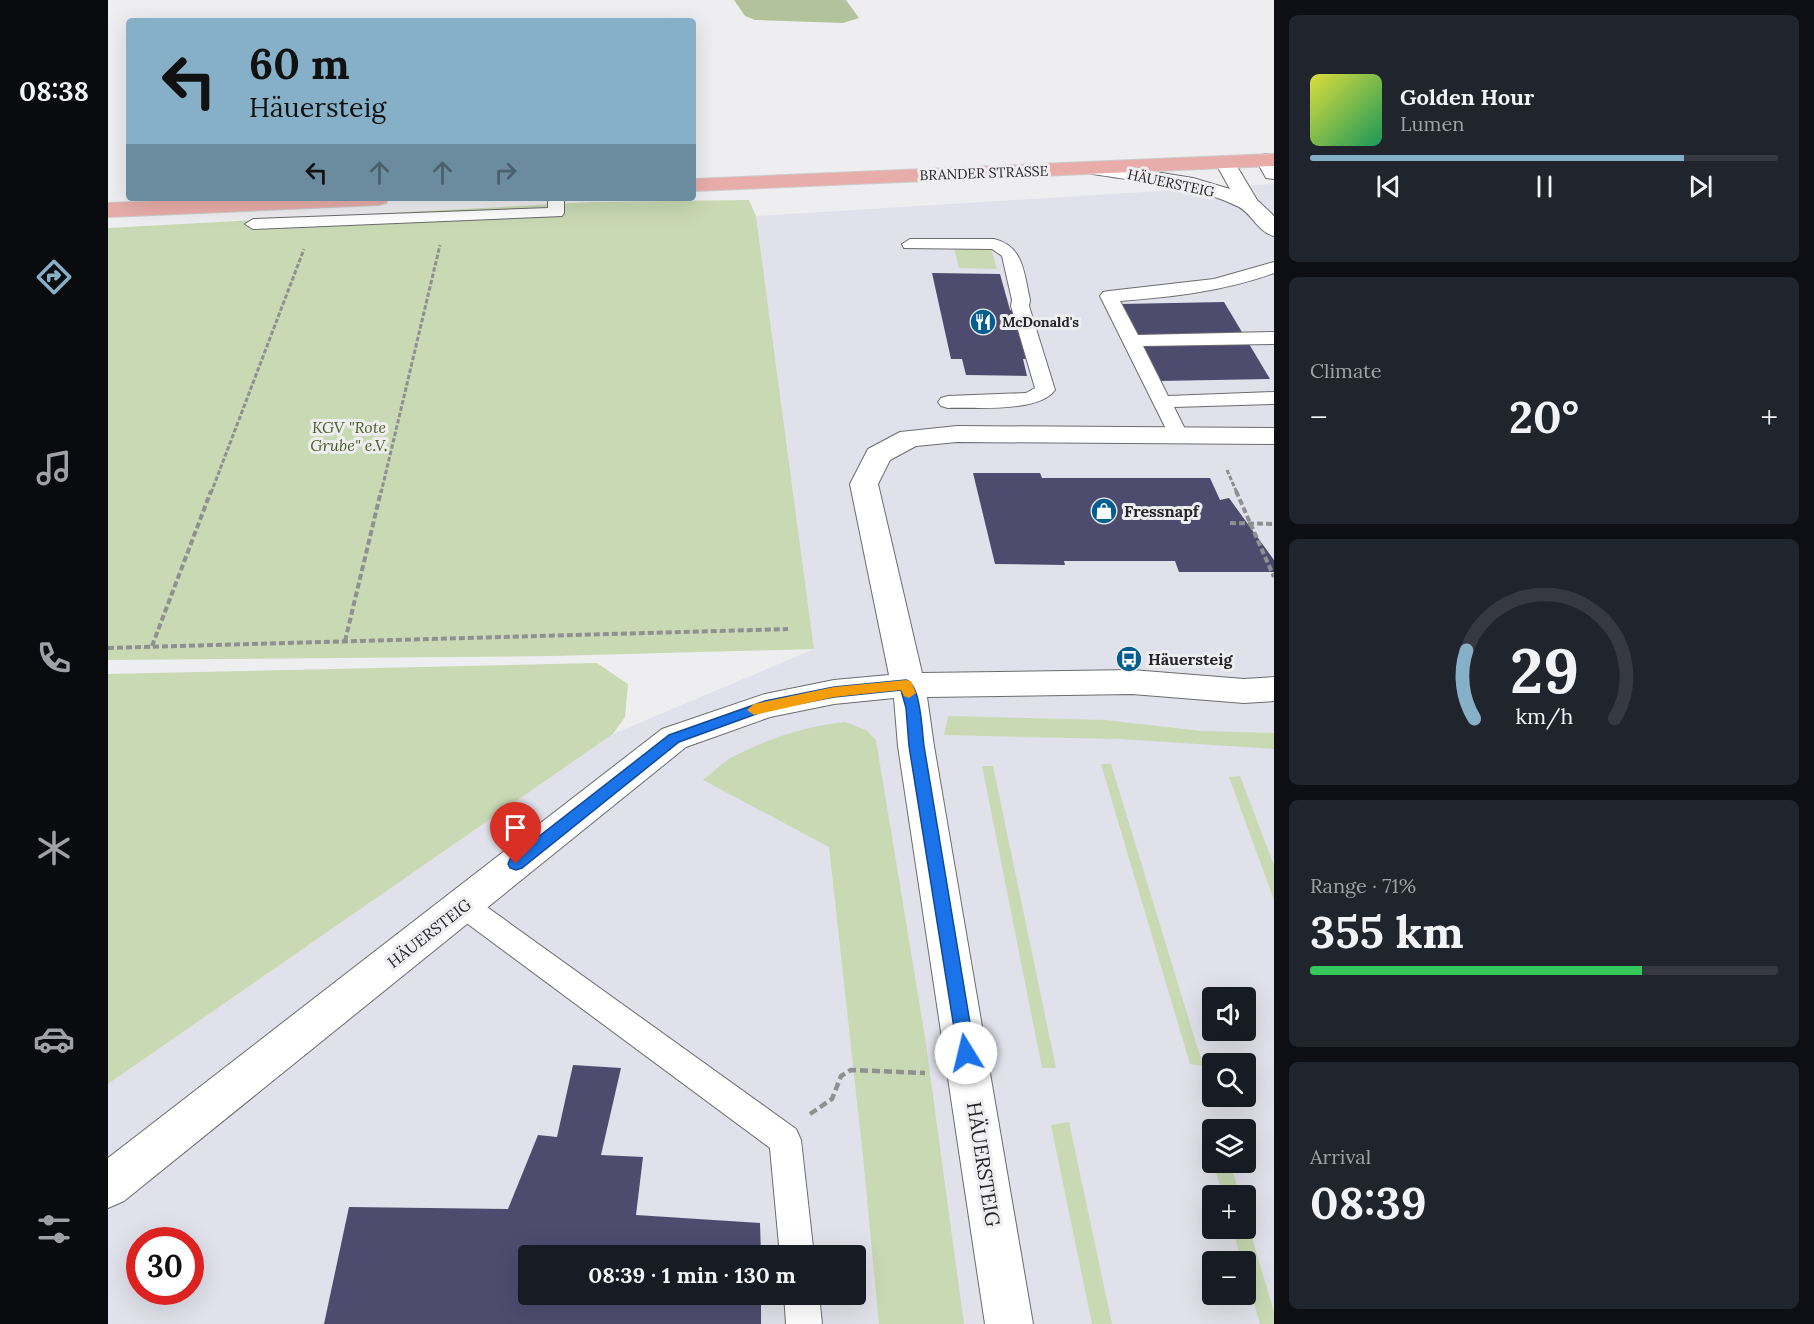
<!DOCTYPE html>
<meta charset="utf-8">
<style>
body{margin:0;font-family:Lora,serif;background:#20242c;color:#f1f3f6;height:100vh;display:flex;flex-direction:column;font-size:22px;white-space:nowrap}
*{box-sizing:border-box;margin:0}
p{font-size:20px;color:#9ea1a6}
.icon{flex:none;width:33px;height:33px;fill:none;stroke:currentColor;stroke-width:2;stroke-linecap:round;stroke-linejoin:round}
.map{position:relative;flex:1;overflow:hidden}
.sheet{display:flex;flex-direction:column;gap:15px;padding:15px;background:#0d0f14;width:540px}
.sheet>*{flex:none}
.guide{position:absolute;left:18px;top:18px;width:570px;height:183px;border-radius:6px;box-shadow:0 6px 24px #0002;background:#86b0c7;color:#111;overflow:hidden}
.buttons{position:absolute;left:1094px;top:987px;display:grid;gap:12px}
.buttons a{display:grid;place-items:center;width:54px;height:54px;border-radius:6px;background:#171b24;box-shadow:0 6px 24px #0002;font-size:30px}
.speed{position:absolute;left:18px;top:1227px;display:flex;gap:12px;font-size:30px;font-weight:700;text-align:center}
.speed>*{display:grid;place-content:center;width:78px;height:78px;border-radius:50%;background:#171b24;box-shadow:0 6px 24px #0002;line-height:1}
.speed .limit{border:9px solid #d22;background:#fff;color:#111}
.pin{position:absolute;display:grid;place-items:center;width:51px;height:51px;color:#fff;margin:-62px -26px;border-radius:50% 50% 50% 0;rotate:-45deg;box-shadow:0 0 6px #0007}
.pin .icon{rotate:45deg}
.me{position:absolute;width:66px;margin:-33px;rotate:351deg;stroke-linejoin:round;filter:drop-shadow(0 0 4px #0008)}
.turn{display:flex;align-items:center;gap:21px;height:126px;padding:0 24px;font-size:27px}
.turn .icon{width:78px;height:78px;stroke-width:2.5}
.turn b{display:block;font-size:42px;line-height:51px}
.lanes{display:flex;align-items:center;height:57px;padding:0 24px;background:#0003;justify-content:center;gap:30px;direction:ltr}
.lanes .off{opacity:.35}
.big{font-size:45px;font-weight:700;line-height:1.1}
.sheet .tile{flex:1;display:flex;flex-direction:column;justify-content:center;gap:9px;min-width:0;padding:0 21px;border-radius:9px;background:#20242c}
.sheet .dial{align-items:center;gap:0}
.dial svg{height:156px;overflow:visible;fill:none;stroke:#363941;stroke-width:7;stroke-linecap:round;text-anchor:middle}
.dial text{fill:#f1f3f6;stroke:none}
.song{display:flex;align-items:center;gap:18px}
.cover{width:72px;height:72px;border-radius:9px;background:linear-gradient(135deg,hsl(60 70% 55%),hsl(150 70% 35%))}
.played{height:6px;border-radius:3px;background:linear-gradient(90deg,#86b0c7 80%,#363941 80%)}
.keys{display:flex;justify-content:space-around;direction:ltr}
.heat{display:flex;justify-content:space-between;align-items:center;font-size:33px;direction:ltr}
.charge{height:9px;border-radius:4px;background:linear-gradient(90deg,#34c759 71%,#363941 0)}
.trip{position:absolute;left:410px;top:1245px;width:348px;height:60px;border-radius:6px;background:#171b24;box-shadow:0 6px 24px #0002;font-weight:700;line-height:60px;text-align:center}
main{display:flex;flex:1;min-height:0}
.menu{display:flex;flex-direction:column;width:108px;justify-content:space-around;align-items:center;background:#090b0e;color:#9ea1a6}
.menu .icon{width:42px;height:42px}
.menu .current{color:#86b0c7}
.menu b{font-size:27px;color:#f1f3f6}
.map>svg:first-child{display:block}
.built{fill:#e1e1eb;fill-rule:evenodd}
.green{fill:#c9d9b3}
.forest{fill:#b2c29b}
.building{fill:#4d4c6e}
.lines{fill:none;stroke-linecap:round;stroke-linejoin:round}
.lane-casing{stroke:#6c6c6f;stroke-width:2}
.street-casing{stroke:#6c6c6f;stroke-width:2}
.primary-casing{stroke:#cbcbcb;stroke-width:2}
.path-far2{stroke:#909092;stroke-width:3;stroke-dasharray:4.5 2;stroke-linecap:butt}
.path-far1{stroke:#909092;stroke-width:4;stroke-dasharray:6 3;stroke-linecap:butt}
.path{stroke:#909092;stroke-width:4.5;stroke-dasharray:8 4;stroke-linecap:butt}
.lane{fill:#fff;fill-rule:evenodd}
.street{fill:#fff;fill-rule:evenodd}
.primary{fill:#e9ada9;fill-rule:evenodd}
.route{fill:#1a73e8;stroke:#114b97;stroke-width:1.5}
.slow{fill:#f59e0b}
.labels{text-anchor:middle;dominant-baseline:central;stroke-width:6;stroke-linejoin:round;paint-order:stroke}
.far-street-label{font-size:14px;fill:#252526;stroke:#eeeef1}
.far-poi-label{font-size:14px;font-weight:bold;fill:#252526;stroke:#eeeef1;text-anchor:start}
.park-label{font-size:16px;font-style:italic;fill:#4b6026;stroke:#eeeef1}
.poi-label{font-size:16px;font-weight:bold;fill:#252526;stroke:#eeeef1;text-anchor:start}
.street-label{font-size:16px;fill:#252526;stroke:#eeeef1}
.near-street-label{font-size:20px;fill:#252526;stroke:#eeeef1}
</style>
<main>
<nav class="menu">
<b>08:38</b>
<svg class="icon current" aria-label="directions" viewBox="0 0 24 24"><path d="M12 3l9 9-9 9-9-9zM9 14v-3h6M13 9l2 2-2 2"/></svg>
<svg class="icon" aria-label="music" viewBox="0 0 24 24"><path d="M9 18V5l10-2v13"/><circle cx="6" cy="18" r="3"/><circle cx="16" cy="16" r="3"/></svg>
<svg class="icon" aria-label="phone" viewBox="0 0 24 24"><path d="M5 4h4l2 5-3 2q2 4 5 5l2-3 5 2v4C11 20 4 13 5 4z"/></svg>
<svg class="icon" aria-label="climate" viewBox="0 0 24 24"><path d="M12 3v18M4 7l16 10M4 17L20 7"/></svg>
<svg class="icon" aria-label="car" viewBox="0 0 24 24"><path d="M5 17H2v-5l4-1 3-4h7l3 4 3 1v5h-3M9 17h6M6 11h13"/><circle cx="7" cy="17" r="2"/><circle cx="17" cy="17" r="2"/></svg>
<svg class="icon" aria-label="filters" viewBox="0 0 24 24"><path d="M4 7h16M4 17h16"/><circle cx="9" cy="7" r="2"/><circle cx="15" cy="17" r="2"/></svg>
</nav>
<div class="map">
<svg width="1166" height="1324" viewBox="0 0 1166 1324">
<rect width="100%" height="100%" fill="#eeeef1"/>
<!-- built -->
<path class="built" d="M1166 184V1324H0V1084L505 734 706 649 648 216ZM1104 998H1137V1030H1104ZM1104 1064H1137V1096H1104ZM1104 1130H1137V1162H1104ZM1104 1196H1137V1228H1104ZM32 1240H82V1292H32ZM420 1256H747V1294H420ZM1104 1262H1137V1294H1104Z"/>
<!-- green -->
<g class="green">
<path d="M641 200 648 216 706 649 445 656 0 660V228L485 202Z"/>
<path d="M846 248H883L889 269 851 268Z"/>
<path d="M489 663 520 684 517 717 505 734 0 1084V674Z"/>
<path d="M840 716 997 720 1094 731 1166 733V749L1011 739 836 735Z"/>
<path d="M737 722 758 730 768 740 817 1037 856 1324H771L755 1156 721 847 595 780C603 774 612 765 621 759 652 741 701 725 737 722Z"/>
<path d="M993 764H1003L1095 1066 1082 1064Z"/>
<path d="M874 766H885L948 1068H934Z"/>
<path d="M1132 776 1166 865V900L1121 777Z"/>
<path d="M961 1122 1004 1324H984L943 1125Z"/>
<path d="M1105 1163H1122L1132 1195H1115Z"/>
<path d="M1137 1214 1166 1312V1324H1152L1137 1273V1262L1134 1261 1124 1229 1137 1228Z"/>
</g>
<!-- forest -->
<path class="forest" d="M626 0H738L751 18 735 23 647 20 637 16Z"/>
<!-- building -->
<g class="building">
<path d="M824 273 892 274 902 310 912 312 925 359H915L919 376 858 375 854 359H843Z"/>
<path d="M1116 302 1162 379 1050 381 1012 304Z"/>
<path d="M865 473H932L934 478H1102L1112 500 1121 498 1166 560V572H1071L1067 561H956L957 565 887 564Z"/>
<path d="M465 1065 513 1068 493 1155 535 1157 528 1215 652 1223 653 1256H420V1294H653V1324H216L241 1207 400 1209 430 1135 449 1137Z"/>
</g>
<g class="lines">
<!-- lane casing -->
<g class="lane-casing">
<g id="lane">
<path d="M440 198H456V213L454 216 145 229 137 224 145 219 440 208Z"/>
<path d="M802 239H886C916 246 916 274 922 300L921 306 947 390C931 413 867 407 840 408L833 406 830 402 833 398 840 396 918 393 927 388 903 306 904 300 894 256 884 249 796 248 794 244Z"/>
<path d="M1166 262V273C1117 291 1064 297 1012 301L1030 335 1166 332V344L1035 346 1060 396 1166 392V404L1066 407 1080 435 1077 439H1063L992 296 995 292 1001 291 1106 279Z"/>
<path d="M355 893 365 897 688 1129 693 1140 706 1256H672L662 1148 345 913 341 905 345 897Z"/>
<path d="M676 1294H711L714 1324H678Z"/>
</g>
</g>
<!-- street casing -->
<g class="street-casing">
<g id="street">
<path d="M1158 154 1166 156V179L1158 178 1148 160 1151 156Z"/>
<path d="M1117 156 1124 158 1149 200 1166 216V236C1150 232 1144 214 1131 207 1087 185 1033 182 985 174L978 172 974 168 978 164 985 162 1085 178 1122 189 1107 162 1110 158Z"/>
<path d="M849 426 1166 428V444L849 442 808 446 782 460 770 484 814 673 1024 670 1136 679 1166 677V701L1136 703 1024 694 819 697 826 746 925 1324H877L790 746 786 698 726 704 662 717 578 747 16 1201 0 1208V1158L554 729 657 694 726 680 781 675 742 484 760 449 792 432Z"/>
</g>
</g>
<!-- primary casing -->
<g class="primary-casing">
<g id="primary">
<path d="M1166 154V166L585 191V179Z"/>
<path d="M121 198H281L278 203 270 205 0 217V203Z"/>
</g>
</g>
<!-- path-far2 -->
<g class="path-far2">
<path d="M1119 470 1129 493"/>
<path d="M103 493 196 249"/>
<path d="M273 493 332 245"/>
</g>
<!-- path-far1 -->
<g class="path-far1">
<path d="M1128 491 1166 577"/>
<path d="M1122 523 1166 524"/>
<path d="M237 641 273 491"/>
<path d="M44 646 103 491"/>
<path d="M0 648 680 629"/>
</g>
<!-- path -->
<path class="path" d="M702 1114 724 1099 733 1076 743 1070 817 1073"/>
<!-- lane -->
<use href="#lane" class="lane"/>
<!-- street -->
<use href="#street" class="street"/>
<!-- primary -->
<use href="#primary" class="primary"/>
</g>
<!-- route -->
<path class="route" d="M798 680C813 684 814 732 816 746L867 1053 865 1058 858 1060 852 1058 850 1053 801 746 798 708 793 690 726 697 659 710 571 742 414 868 408 870 402 868 400 864 402 859 561 735 657 701 726 687Z"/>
<!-- slow -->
<path class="slow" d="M798 680 803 681 808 693 801 698 796 696 793 690 726 697 646 715 639 710 646 704 726 687Z"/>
<!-- icons -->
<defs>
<g id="restaurant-disc" transform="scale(1.35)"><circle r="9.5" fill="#035d8e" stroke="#eeeef1"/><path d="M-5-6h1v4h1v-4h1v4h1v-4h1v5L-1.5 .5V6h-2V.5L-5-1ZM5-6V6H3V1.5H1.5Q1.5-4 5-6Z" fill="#fff"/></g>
<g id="shop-disc" transform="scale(1.35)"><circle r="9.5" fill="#035d8e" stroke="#eeeef1"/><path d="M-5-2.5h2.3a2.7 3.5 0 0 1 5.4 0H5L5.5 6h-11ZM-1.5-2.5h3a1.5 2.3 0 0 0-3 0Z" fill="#fff"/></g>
<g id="bus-disc" transform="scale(1.35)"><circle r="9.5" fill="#035d8e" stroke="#eeeef1"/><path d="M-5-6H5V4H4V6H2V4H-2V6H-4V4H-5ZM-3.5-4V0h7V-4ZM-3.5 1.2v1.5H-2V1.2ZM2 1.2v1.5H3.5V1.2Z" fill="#fff"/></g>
</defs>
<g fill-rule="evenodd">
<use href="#restaurant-disc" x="875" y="322"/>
<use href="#shop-disc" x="996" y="511"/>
<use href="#bus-disc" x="1021" y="659"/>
</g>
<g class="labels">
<!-- far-street labels -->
<g class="far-street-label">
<text transform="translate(876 173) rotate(-2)">BRANDER STRASSE</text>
<text transform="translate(1063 183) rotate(12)">HÄUERSTEIG</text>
</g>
<!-- far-poi labels -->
<g class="far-poi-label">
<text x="894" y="322">McDonald's</text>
</g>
<!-- park labels -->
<g class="park-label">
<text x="241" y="427">KGV "Rote<tspan x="241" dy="18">Grube" e.V.</tspan></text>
</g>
<!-- poi labels -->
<g class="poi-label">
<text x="1016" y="511">Fressnapf</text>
<text x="1040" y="659">Häuersteig</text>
</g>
<!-- street labels -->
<g class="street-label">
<text transform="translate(321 933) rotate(-38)">HÄUERSTEIG</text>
</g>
<!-- near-street labels -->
<g class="near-street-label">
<text transform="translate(876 1164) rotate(81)">HÄUERSTEIG</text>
</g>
</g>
</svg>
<div class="buttons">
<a><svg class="icon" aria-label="sound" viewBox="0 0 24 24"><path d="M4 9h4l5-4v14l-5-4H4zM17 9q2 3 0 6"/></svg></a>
<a><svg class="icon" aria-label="search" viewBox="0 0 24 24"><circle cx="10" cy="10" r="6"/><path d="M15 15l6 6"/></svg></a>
<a><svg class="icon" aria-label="layers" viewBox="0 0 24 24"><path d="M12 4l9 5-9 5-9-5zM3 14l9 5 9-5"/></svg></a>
<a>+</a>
<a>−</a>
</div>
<div class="speed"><div class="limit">30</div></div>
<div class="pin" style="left:408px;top:864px;background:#d93025"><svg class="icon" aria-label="arrive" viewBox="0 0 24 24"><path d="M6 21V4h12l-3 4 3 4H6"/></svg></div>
<svg class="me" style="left:858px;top:1053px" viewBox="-20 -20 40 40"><circle r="19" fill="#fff"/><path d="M0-13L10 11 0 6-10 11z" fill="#1a73e8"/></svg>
<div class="trip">08:39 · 1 min · 130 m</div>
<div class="guide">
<div class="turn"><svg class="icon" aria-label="left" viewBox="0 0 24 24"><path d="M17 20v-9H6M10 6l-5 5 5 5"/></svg><div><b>60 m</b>Häuersteig</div></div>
<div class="lanes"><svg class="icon" aria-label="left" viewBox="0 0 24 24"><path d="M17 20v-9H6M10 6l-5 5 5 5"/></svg><svg class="icon off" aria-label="ahead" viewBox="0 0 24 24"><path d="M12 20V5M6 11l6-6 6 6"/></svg><svg class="icon off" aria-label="ahead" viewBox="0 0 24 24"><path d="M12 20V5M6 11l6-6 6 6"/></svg><svg class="icon off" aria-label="right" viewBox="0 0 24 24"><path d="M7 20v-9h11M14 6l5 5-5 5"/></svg></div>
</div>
</div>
<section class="sheet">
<div class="tile">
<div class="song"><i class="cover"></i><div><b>Golden Hour</b><p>Lumen</p></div></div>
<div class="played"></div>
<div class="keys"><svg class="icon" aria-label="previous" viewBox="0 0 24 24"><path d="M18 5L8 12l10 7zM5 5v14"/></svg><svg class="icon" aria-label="pause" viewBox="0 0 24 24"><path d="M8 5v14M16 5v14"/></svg><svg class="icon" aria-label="next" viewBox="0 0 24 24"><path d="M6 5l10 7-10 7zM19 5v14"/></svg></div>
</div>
<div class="tile"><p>Climate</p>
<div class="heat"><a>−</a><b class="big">20°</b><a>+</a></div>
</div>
<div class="tile dial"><svg viewBox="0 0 100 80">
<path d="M14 69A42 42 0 1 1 86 69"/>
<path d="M14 69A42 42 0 0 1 10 34" stroke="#86b0c7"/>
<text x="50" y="56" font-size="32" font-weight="700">29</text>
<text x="50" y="72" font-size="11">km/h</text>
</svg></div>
<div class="tile"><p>Range · 71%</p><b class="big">355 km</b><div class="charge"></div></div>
<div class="tile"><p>Arrival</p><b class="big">08:39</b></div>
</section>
</main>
